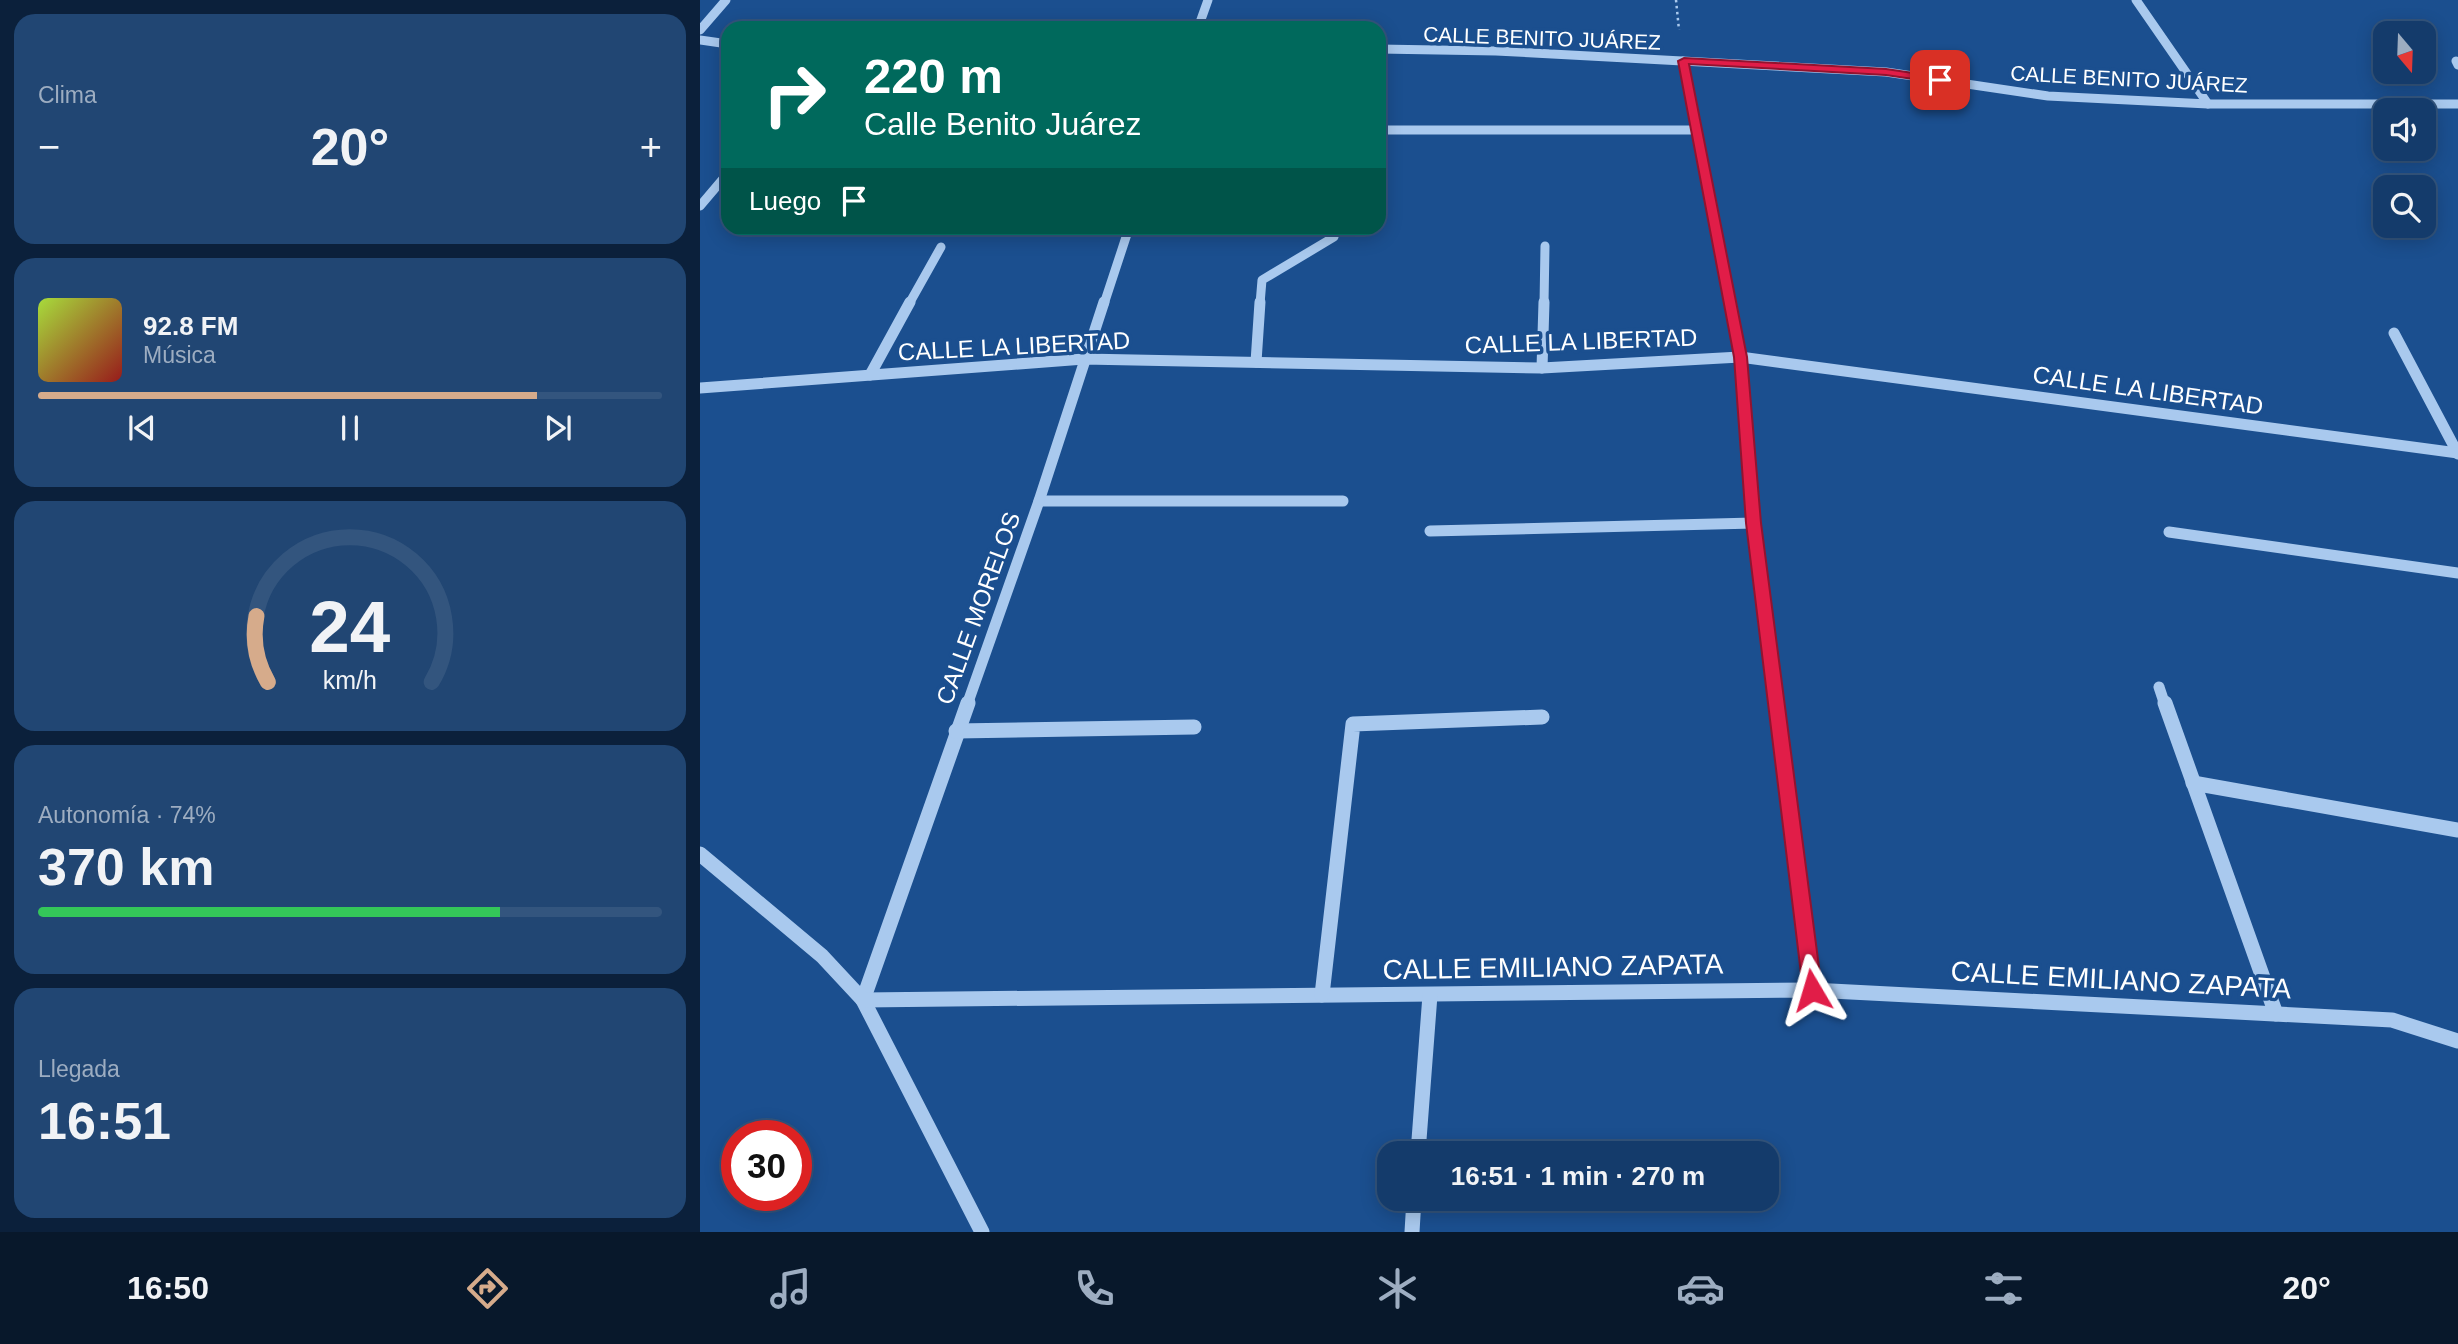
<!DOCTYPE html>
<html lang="es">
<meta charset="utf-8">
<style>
body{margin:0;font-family:Arial,sans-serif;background:#214673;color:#f1f3f6;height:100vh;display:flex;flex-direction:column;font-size:26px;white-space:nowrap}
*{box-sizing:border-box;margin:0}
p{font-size:23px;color:#9dadc1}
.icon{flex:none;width:38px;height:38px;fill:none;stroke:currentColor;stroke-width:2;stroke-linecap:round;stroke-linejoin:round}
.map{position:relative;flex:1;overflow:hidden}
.panel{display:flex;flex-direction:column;gap:14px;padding:14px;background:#0b203b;width:700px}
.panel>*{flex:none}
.top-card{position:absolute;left:21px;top:21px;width:665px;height:214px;border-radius:21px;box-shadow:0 4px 18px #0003,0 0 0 2px #33557e;background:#00695c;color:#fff;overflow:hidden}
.needle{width:46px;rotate:161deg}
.buttons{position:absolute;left:1673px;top:21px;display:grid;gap:14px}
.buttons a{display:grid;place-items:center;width:63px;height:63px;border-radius:14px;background:#143b6b;box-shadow:0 4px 18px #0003,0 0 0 2px #33557e;font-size:35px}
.speed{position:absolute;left:21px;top:1120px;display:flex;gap:14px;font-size:35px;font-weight:700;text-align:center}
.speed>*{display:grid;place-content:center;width:91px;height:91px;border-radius:50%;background:#143b6b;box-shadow:0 4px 18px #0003,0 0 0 2px #33557e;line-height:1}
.speed .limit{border:10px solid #d22;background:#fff;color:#111}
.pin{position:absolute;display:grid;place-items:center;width:60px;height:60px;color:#fff;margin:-30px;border-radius:14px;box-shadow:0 4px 10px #0006}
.me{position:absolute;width:77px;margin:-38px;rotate:353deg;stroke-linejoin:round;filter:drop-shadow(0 0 5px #0008)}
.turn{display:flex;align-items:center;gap:24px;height:147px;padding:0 28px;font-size:32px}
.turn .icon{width:91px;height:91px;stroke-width:2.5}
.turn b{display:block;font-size:49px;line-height:60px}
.then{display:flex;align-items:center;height:66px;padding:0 28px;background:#0003;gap:14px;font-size:26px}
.big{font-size:52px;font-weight:800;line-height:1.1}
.panel .widget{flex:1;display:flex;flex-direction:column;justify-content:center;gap:10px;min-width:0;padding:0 24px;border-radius:21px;background:#214673}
.panel .dial{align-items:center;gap:0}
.dial svg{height:182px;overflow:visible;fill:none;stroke:#33557e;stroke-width:7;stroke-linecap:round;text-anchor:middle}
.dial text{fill:#f1f3f6;stroke:none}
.song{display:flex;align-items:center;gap:21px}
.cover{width:84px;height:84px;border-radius:10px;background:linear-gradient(135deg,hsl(80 70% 55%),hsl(0 70% 35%))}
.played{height:7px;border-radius:4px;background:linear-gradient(90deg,#d6ab8b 80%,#33557e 80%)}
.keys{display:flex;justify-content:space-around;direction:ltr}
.heat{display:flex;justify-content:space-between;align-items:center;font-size:38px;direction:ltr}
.charge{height:10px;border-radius:5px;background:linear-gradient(90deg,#34c759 74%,#33557e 0)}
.trip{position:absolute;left:677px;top:1141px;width:402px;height:70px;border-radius:21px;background:#143b6b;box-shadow:0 4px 18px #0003,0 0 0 2px #33557e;font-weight:800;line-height:70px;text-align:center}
.tabs{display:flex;height:112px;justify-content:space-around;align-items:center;background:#08182b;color:#9dadc1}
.tabs .icon{width:49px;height:49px}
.tabs .selected{color:#d6ab8b}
.tabs b{font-size:32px;color:#f1f3f6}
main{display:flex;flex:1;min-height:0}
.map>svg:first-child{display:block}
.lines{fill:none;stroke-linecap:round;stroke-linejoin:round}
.path{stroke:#a9c9ee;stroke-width:2.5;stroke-dasharray:2.5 3.5;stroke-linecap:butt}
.minor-far2{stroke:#a9c9ee;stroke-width:9}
.minor-far1{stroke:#a9c9ee;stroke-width:11}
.minor{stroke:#a9c9ee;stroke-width:15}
.route{fill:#e11d48;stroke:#92132f;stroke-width:2}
.labels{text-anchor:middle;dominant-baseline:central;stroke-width:7;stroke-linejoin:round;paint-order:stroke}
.far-street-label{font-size:21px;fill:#fff;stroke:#1b4f8f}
.street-label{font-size:24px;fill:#fff;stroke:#1b4f8f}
.near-street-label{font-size:28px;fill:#fff;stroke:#1b4f8f}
</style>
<main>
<section class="panel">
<div class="widget"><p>Clima</p>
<div class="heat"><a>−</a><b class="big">20°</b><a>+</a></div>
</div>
<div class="widget">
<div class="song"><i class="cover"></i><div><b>92.8 FM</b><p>Música</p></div></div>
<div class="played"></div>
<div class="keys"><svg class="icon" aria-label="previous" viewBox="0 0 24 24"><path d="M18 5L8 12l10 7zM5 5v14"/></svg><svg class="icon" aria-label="pause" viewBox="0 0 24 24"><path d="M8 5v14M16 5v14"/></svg><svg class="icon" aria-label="next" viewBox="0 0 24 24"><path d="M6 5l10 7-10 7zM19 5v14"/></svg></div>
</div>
<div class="widget dial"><svg viewBox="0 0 100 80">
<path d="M14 69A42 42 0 1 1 86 69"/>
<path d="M14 69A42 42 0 0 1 9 40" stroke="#d6ab8b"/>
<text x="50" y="56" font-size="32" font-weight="700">24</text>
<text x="50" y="72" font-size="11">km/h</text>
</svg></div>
<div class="widget"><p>Autonomía · 74%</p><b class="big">370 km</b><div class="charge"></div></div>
<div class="widget"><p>Llegada</p><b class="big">16:51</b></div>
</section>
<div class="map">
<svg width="1758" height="1232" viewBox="0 0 1758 1232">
<rect width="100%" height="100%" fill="#1b4f8f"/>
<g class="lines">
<!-- path -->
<path class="path" d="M976 0 979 30"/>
<!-- minor-far2 -->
<g class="minor-far2">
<path d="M1436 0 1508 104"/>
<path d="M498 28 508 0"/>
<path d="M0 30 26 0"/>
<path d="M0 40 28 44"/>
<path d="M679 49 796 51 1186 72 1348 96 1508 104H1758"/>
<path d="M983 61 1030 304"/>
<path d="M1756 61 1758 65"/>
<path d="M679 130H995"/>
<path d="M0 206 28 173"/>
<path d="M209 304 241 247"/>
<path d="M404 304 429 228"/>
<path d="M560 304 562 280 634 237"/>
<path d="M844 304 845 246"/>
</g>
<!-- minor-far1 -->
<g class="minor-far1">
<path d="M1029 302 1040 357 1054 523 1077 705"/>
<path d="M1694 333 1758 454"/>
<path d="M556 362 560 302"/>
<path d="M842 368 844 302"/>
<path d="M170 375 210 302"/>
<path d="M0 388 384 359 842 368 1040 357 1758 453"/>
<path d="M339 501H643"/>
<path d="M730 531 1054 523"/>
<path d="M1469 532 1758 573"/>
<path d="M1459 687 1465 705"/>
<path d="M267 705 339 501 404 302"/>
</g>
<!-- minor -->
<g class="minor">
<path d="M268 703 163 1000 282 1232"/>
<path d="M1076 703 1112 990"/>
<path d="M1465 703 1576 1014"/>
<path d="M256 731 494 727"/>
<path d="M1493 783 1758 830"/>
<path d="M0 854 122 956 163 1000 1112 990 1692 1020 1758 1041"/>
<path d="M622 995 653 724 842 717"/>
<path d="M718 1153 730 995"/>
<path d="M712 1232 714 1199"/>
</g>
</g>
<!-- route -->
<path class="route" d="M984 58 1186 69 1240 77 1245 80 1240 83 1186 75 989 64 1047 357 1061 523 1122 990 1119 996 1112 999 1105 996 1103 990 1046 523 1034 357 978 61Z"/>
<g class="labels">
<!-- far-street labels -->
<g class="far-street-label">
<text transform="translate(842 38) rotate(2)">CALLE BENITO JUÁREZ</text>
<text transform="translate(1429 79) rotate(3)">CALLE BENITO JUÁREZ</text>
</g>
<!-- street labels -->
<g class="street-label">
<text transform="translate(881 341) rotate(-2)">CALLE LA LIBERTAD</text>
<text transform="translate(314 346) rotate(-3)">CALLE LA LIBERTAD</text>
<text transform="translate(1448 390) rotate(8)">CALLE LA LIBERTAD</text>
<text transform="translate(278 608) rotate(-70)">CALLE MORELOS</text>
</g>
<!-- near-street labels -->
<g class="near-street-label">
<text transform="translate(853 967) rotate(-1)">CALLE EMILIANO ZAPATA</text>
<text transform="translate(1421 980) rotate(3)">CALLE EMILIANO ZAPATA</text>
</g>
</g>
</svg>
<div class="buttons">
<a><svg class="needle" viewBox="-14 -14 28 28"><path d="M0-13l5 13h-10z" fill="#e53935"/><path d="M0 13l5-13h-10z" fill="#9dadc1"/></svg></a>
<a><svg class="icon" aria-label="sound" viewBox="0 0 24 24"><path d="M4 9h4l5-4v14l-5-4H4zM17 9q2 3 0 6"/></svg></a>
<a><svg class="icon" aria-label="search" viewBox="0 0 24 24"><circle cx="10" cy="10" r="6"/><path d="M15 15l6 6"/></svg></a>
</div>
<div class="speed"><div class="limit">30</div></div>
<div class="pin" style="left:1240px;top:80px;background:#d93025"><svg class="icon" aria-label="arrive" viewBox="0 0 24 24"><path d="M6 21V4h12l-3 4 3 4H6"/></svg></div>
<svg class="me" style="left:1112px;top:990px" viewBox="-20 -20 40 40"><path d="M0-17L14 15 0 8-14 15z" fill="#e11d48" stroke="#fff" stroke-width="4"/></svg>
<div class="trip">16:51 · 1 min · 270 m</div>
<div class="top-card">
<div class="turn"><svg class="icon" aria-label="right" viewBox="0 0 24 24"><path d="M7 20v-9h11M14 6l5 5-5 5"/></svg><div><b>220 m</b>Calle Benito Juárez</div></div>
<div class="then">Luego<svg class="icon" aria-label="arrive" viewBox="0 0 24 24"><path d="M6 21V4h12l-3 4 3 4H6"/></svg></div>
</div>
</div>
</main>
<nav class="tabs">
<b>16:50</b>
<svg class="icon selected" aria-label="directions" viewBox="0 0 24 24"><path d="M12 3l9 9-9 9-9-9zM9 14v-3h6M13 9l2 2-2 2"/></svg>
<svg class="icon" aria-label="music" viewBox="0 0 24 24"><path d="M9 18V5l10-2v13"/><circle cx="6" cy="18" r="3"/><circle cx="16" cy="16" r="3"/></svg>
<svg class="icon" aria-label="phone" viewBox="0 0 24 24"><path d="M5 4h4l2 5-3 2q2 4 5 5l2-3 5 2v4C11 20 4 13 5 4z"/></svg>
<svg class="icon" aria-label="climate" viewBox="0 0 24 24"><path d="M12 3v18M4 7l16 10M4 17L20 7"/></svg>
<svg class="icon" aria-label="car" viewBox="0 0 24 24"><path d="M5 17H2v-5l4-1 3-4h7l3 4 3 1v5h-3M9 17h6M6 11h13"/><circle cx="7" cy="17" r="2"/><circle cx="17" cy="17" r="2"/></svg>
<svg class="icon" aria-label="filters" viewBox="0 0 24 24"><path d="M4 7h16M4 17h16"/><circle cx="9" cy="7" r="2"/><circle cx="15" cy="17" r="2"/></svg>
<b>20°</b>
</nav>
